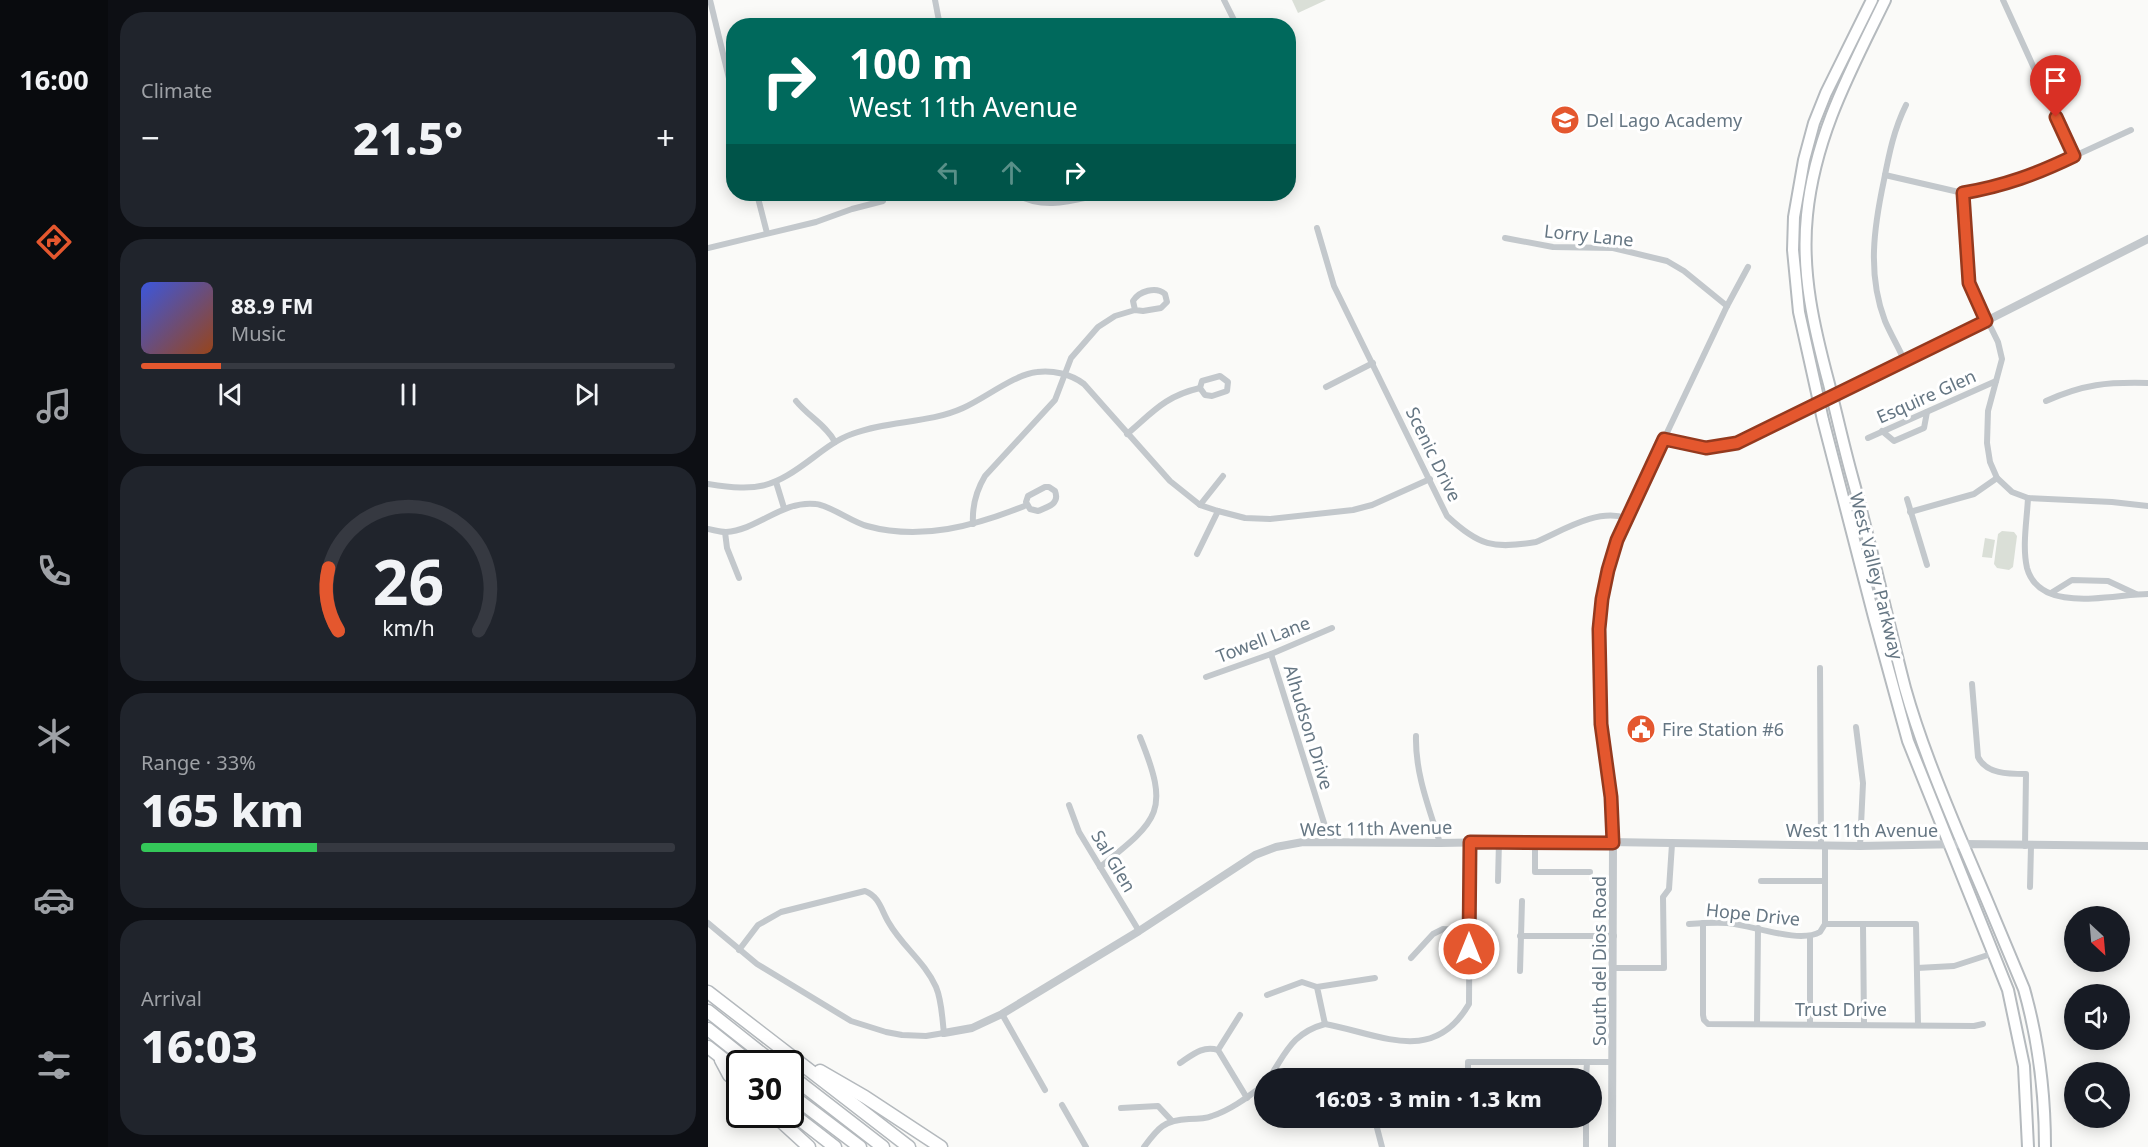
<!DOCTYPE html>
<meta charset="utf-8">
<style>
body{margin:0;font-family:"Noto Sans",sans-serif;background:#20242c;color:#f1f3f6;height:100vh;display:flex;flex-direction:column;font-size:22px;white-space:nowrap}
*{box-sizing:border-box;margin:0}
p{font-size:20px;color:#9ea1a6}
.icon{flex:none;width:33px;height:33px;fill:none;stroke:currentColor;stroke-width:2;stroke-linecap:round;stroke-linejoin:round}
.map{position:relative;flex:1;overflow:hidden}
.details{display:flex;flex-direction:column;gap:12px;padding:12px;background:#0d0f14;width:600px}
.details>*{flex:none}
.guide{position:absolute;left:18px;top:18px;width:570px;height:183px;border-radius:24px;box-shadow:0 3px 15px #0003;background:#00695c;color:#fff;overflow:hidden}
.needle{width:39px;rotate:154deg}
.fabs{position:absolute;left:1356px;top:906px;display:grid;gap:12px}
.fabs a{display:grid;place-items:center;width:66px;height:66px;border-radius:50%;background:#171b24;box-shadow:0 3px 15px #0003;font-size:30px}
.speed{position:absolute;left:18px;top:1050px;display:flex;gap:12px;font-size:30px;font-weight:700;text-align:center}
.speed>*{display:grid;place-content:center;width:78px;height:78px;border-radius:50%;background:#171b24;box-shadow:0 3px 15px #0003;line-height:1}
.speed .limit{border:3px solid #111;border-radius:9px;background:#fff;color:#111}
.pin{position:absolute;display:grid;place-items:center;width:51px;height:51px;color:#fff;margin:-62px -26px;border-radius:50% 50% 50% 0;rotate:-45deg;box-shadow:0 0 6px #0007}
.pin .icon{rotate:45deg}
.me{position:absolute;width:66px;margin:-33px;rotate:0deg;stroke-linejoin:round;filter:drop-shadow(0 0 4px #0008)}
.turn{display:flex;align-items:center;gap:21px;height:126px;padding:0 24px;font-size:27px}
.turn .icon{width:78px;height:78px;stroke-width:2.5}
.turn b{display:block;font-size:42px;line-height:51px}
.lanes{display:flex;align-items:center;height:57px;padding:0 24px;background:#0003;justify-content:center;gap:30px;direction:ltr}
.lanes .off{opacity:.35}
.big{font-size:45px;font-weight:800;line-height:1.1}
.details .tile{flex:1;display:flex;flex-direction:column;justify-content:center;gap:9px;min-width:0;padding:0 21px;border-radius:24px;background:#20242c}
.details .dial{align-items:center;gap:0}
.dial svg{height:156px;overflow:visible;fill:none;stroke:#363941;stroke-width:7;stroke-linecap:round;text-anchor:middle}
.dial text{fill:#f1f3f6;stroke:none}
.song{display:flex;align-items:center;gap:18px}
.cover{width:72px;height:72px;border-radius:9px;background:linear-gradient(135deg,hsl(230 70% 55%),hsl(20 70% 35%))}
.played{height:6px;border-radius:3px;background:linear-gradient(90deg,#e4572e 15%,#363941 15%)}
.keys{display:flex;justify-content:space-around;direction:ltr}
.heat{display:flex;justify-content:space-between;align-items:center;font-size:33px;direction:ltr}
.charge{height:9px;border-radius:4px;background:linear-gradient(90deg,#34c759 33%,#363941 0)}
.trip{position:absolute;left:546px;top:1068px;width:348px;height:60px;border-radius:30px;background:#171b24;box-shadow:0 3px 15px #0003;font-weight:800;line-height:60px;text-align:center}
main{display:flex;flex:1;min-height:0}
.tabs{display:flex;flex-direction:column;width:108px;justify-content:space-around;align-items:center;background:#090b0e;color:#9ea1a6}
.tabs .icon{width:42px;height:42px}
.tabs .selected{color:#e4572e}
.tabs b{font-size:27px;color:#f1f3f6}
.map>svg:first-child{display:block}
.green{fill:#dadfd7}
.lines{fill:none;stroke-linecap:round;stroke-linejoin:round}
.primary-casing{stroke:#b5babe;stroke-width:14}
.motorway-casing{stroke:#b4b9bd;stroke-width:15}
.minor{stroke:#c3c8cc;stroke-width:6}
.tertiary{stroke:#c3c8cc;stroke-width:8}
.primary{stroke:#fff;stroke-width:10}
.motorway{stroke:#fff;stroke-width:12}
.route-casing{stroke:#94391e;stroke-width:15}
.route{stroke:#e4572e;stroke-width:10}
.labels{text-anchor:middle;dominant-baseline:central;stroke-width:6;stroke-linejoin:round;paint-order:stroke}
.poi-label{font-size:18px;fill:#657683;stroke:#fff;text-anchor:start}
.street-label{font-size:18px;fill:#657683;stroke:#fff}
</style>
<main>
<nav class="tabs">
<b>16:00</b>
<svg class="icon selected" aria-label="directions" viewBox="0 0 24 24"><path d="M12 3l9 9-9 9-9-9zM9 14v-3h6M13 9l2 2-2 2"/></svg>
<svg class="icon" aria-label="music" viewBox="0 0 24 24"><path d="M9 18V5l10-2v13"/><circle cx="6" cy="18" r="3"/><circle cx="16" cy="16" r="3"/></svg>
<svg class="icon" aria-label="phone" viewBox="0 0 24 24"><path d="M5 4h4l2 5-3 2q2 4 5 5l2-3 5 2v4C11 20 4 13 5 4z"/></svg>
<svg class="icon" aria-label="climate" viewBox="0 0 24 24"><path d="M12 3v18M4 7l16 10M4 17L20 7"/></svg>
<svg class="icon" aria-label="car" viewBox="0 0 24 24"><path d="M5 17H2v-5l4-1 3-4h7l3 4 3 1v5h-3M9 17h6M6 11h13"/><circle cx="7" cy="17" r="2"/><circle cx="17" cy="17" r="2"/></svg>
<svg class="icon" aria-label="filters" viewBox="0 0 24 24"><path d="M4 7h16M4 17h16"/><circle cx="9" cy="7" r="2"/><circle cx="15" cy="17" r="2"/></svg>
</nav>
<section class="details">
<div class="tile"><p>Climate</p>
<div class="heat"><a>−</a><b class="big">21.5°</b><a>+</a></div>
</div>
<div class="tile">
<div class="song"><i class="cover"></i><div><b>88.9 FM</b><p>Music</p></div></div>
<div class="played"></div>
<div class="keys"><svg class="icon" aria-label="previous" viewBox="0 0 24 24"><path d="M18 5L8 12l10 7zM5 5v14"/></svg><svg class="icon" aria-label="pause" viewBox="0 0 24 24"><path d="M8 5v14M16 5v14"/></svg><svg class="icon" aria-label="next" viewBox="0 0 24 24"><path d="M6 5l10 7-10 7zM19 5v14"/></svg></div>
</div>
<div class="tile dial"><svg viewBox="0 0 100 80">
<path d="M14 69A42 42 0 1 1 86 69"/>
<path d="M14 69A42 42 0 0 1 9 37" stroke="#e4572e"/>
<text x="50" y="56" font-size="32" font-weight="700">26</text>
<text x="50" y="72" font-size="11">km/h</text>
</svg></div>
<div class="tile"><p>Range · 33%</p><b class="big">165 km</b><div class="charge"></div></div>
<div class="tile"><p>Arrival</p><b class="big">16:03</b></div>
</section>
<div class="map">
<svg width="1440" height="1147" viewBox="0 0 1440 1147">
<rect width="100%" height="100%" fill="#fafaf8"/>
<!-- green -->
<g class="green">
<path d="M584 0H618L590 13Z"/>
<path d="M1294 531 1306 532 1309 536 1305 567 1301 570 1289 568 1286 564 1290 534Z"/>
<path d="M1277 538 1287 540 1284 558 1274 557Z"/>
</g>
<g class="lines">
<!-- primary casing -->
<g class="primary-casing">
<g id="primary">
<path d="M1164 0 1118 93 1106 123 1096 160 1086 217 1085 250 1091 312 1115 420 1166 617 1200 741 1300 990 1316 1066 1320 1147"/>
<path d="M1177 0C1143 70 1107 135 1099 215 1093 273 1106 328 1121 384 1129 416 1136 448 1145 480 1164 549 1179 619 1197 688 1211 738 1231 787 1251 835 1273 886 1295 938 1316 989 1331 1042 1337 1093 1337 1147"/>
</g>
</g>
<!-- motorway casing -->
<g class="motorway-casing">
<g id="motorway">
<path d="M0 992 201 1147"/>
<path d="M0 1011 67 1064"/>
<path d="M0 1029 44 1064"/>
<path d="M0 1047 32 1072"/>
<path d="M13 1060 21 1075 32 1084"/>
<path d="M112 1071 157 1097 233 1147"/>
<path d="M82 1075 175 1147"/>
<path d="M82 1094 152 1147"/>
<path d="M82 1112 127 1147"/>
<path d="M65 1114 101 1147"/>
</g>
</g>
<!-- minor -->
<g class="minor">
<path d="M2 0 26 99"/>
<path d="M227 0 232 26"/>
<path d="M516 0 529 26"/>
<path d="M1295 0 1366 156"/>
<path d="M1177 175 1255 193 1285 188 1325 175 1423 130"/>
<path d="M1255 193 1261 283 1290 342 1294 359 1280 411 1279 443 1282 462 1289 478 1304 492 1320 498 1404 502 1440 506"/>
<path d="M49 194 59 233"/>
<path d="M308 194C336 211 366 200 395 194"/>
<path d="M609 228 626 286 739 516C771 546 785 549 828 542 854 531 889 508 918 518"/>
<path d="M797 238 845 247 905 248 959 261 976 271 1019 306"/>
<path d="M0 248 108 222 144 209 175 201"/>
<path d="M1197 362C1191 348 1183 335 1177 321 1159 274 1166 227 1176 180 1181 154 1186 129 1198 105"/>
<path d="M512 376 520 382 519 391 504 396 497 395 492 388 494 381Z"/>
<path d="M618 387 665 363"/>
<path d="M88 401C100 416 118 425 127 442"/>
<path d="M1338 401C1376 384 1399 382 1440 383"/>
<path d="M1174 431 1186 441 1216 428 1219 412"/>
<path d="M419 434C445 412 457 396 492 388"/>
<path d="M1160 438 1288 381"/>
<path d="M956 439 1019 306 1040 267"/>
<path d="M68 482 76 508"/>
<path d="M0 484C51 492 65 488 106 457 118 448 130 439 144 434 180 420 220 424 255 408 276 399 307 374 329 372 345 370 363 374 376 384L462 481 492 505 510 511 537 518 562 519 645 510 664 505 722 479"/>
<path d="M337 487H341L347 491C352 504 340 507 330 511L322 509 318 502 320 496Z"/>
<path d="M1320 498C1319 520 1314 546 1319 568 1332 615 1406 594 1440 594"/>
<path d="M1199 499 1219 565"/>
<path d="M492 505 515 476"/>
<path d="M1202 512 1266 494 1289 478"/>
<path d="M265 524C264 507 268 491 277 476L347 400 363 358 390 327 407 316 427 310 435 311 453 308 459 302 457 294C448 286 431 291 425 301L427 310"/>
<path d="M0 529C6 530 12 532 18 532 50 530 74 500 108 504 121 505 144 522 159 526 213 541 267 526 319 505"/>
<path d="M17 532 19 548 31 578"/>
<path d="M489 554 510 511"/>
<path d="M1343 593 1364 580 1400 581 1428 594"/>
<path d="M563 654 622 842"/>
<path d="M1112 668 1113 845"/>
<path d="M498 677 563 654 624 628"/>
<path d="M1264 684 1270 757C1278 774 1301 774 1318 774L1317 846"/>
<path d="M1148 727 1155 783 1152 846"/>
<path d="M708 736C707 773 721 808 732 843"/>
<path d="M361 805 371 832 431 931"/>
<path d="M827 841V872H882"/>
<path d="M1117 845V924"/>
<path d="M392 867C452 819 462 811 432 737"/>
<path d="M790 881 791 841"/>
<path d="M1053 881H1117"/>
<path d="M1322 887 1323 846"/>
<path d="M0 923 49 964 143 1021 178 1032 194 1035 218 1036 236 1033C234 1018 234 1001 228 987 217 962 194 946 181 923 173 910 172 897 157 891L73 912 50 925 31 950"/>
<path d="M995 923V1015L996 1020 1000 1024 1266 1026 1275 1024"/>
<path d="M981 924C994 923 1007 922 1019 923 1044 925 1091 944 1112 932L1117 924H1208L1210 1025"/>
<path d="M1155 925 1156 1024"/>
<path d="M812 936H906"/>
<path d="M1102 936V1024"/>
<path d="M703 958 725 934 735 929 762 931"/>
<path d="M906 968H956L955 897 961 889 964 844"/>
<path d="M1209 968 1246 966 1286 953"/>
<path d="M812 971 814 901"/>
<path d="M559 995 594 982 609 987"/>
<path d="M294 1014 337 1090"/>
<path d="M532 1015 510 1050 539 1098"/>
<path d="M617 1024 609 987 667 978"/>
<path d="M1049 1024 1050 928"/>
<path d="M472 1063C484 1055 495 1045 510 1050"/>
<path d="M561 1078C578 1053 584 1033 617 1024 672 1034 725 1066 761 1004L762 842"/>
<path d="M760 1078V1062H905"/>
<path d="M878 1078 879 1062"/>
<path d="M354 1105 378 1147"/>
<path d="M413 1108 450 1106 464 1121"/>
<path d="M672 1118 668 1124 674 1147"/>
<path d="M436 1147C450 1128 456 1120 481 1119 488 1119 497 1119 504 1116 523 1110 541 1096 556 1085"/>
<path d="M878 1147V1118"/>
</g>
<!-- tertiary -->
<g class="tertiary">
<path d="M236 1033 264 1028 294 1014 431 931 547 855 568 847 595 842 732 843 839 841 1152 846 1255 844 1440 846"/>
<path d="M904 1147 905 843 903 797 893 724 891 629 894 599 900 570 909 540 956 439 998 448 1029 443 1197 362 1440 239"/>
</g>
<!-- primary -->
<use href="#primary" class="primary"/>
<!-- motorway -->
<use href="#motorway" class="motorway"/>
</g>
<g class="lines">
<!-- route casing -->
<g class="route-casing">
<path id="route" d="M761 949 762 842 905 843 903 797 893 724 891 629 894 599 900 570 909 540 956 439 998 448 1029 443 1278 321 1261 283 1255 193C1296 186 1329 174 1366 156L1348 117"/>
</g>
<!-- route -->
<use href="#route" class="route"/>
</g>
<!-- icons -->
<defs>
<g id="school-disc" transform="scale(1.5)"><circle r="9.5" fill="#e4572e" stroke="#fff"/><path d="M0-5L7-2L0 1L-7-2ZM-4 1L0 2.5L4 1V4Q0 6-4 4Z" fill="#fff"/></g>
<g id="civic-disc" transform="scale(1.5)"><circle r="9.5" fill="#e4572e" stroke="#fff"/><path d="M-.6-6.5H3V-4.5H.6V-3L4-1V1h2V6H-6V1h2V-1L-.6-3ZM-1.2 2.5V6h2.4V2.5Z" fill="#fff"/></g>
</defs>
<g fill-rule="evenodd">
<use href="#school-disc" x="857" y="120"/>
<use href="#civic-disc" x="933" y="729"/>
</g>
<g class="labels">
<!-- poi labels -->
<g class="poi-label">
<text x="878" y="120">Del Lago Academy</text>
<text x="954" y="729">Fire Station #6</text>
</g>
<!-- street labels -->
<g class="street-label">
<text transform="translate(881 235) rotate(6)">Lorry Lane</text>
<text transform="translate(1218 396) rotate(-24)">Esquire Glen</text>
<text transform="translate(726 454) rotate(64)">Scenic Drive</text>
<text transform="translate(1169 576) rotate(76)">West Valley Parkway</text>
<text transform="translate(555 639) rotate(-21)">Towell Lane</text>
<text transform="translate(601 727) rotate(73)">Alhudson Drive</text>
<text transform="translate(668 828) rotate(-1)">West 11th Avenue</text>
<text x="1154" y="830">West 11th Avenue</text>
<text transform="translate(406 861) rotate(59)">Sal Glen</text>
<text transform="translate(1045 914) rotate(6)">Hope Drive</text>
<text transform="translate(891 961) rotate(-90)">South del Dios Road</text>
<text x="1133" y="1009">Trust Drive</text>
</g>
</g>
</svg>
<div class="fabs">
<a><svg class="needle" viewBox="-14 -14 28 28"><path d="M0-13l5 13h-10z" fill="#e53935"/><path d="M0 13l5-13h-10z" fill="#9ea1a6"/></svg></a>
<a><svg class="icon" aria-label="sound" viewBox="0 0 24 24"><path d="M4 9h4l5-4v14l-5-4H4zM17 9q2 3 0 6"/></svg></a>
<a><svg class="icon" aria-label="search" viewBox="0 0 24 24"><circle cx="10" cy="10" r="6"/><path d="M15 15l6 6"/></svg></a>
</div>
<div class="speed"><div class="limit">30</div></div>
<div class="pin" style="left:1348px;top:117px;background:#d93025"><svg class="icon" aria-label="arrive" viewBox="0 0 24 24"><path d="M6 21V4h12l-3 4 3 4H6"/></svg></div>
<svg class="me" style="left:761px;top:949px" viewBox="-20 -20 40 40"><circle r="17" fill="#e4572e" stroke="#fff" stroke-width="3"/><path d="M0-11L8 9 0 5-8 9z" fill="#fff"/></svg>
<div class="trip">16:03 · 3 min · 1.3 km</div>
<div class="guide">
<div class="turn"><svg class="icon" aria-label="right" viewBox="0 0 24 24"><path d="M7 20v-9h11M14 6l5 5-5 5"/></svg><div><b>100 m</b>West 11th Avenue</div></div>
<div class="lanes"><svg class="icon off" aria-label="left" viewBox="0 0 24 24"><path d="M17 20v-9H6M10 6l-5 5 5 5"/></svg><svg class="icon off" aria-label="ahead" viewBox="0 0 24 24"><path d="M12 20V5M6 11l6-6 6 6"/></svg><svg class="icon" aria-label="right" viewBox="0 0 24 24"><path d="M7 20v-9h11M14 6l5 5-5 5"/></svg></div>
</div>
</div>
</main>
